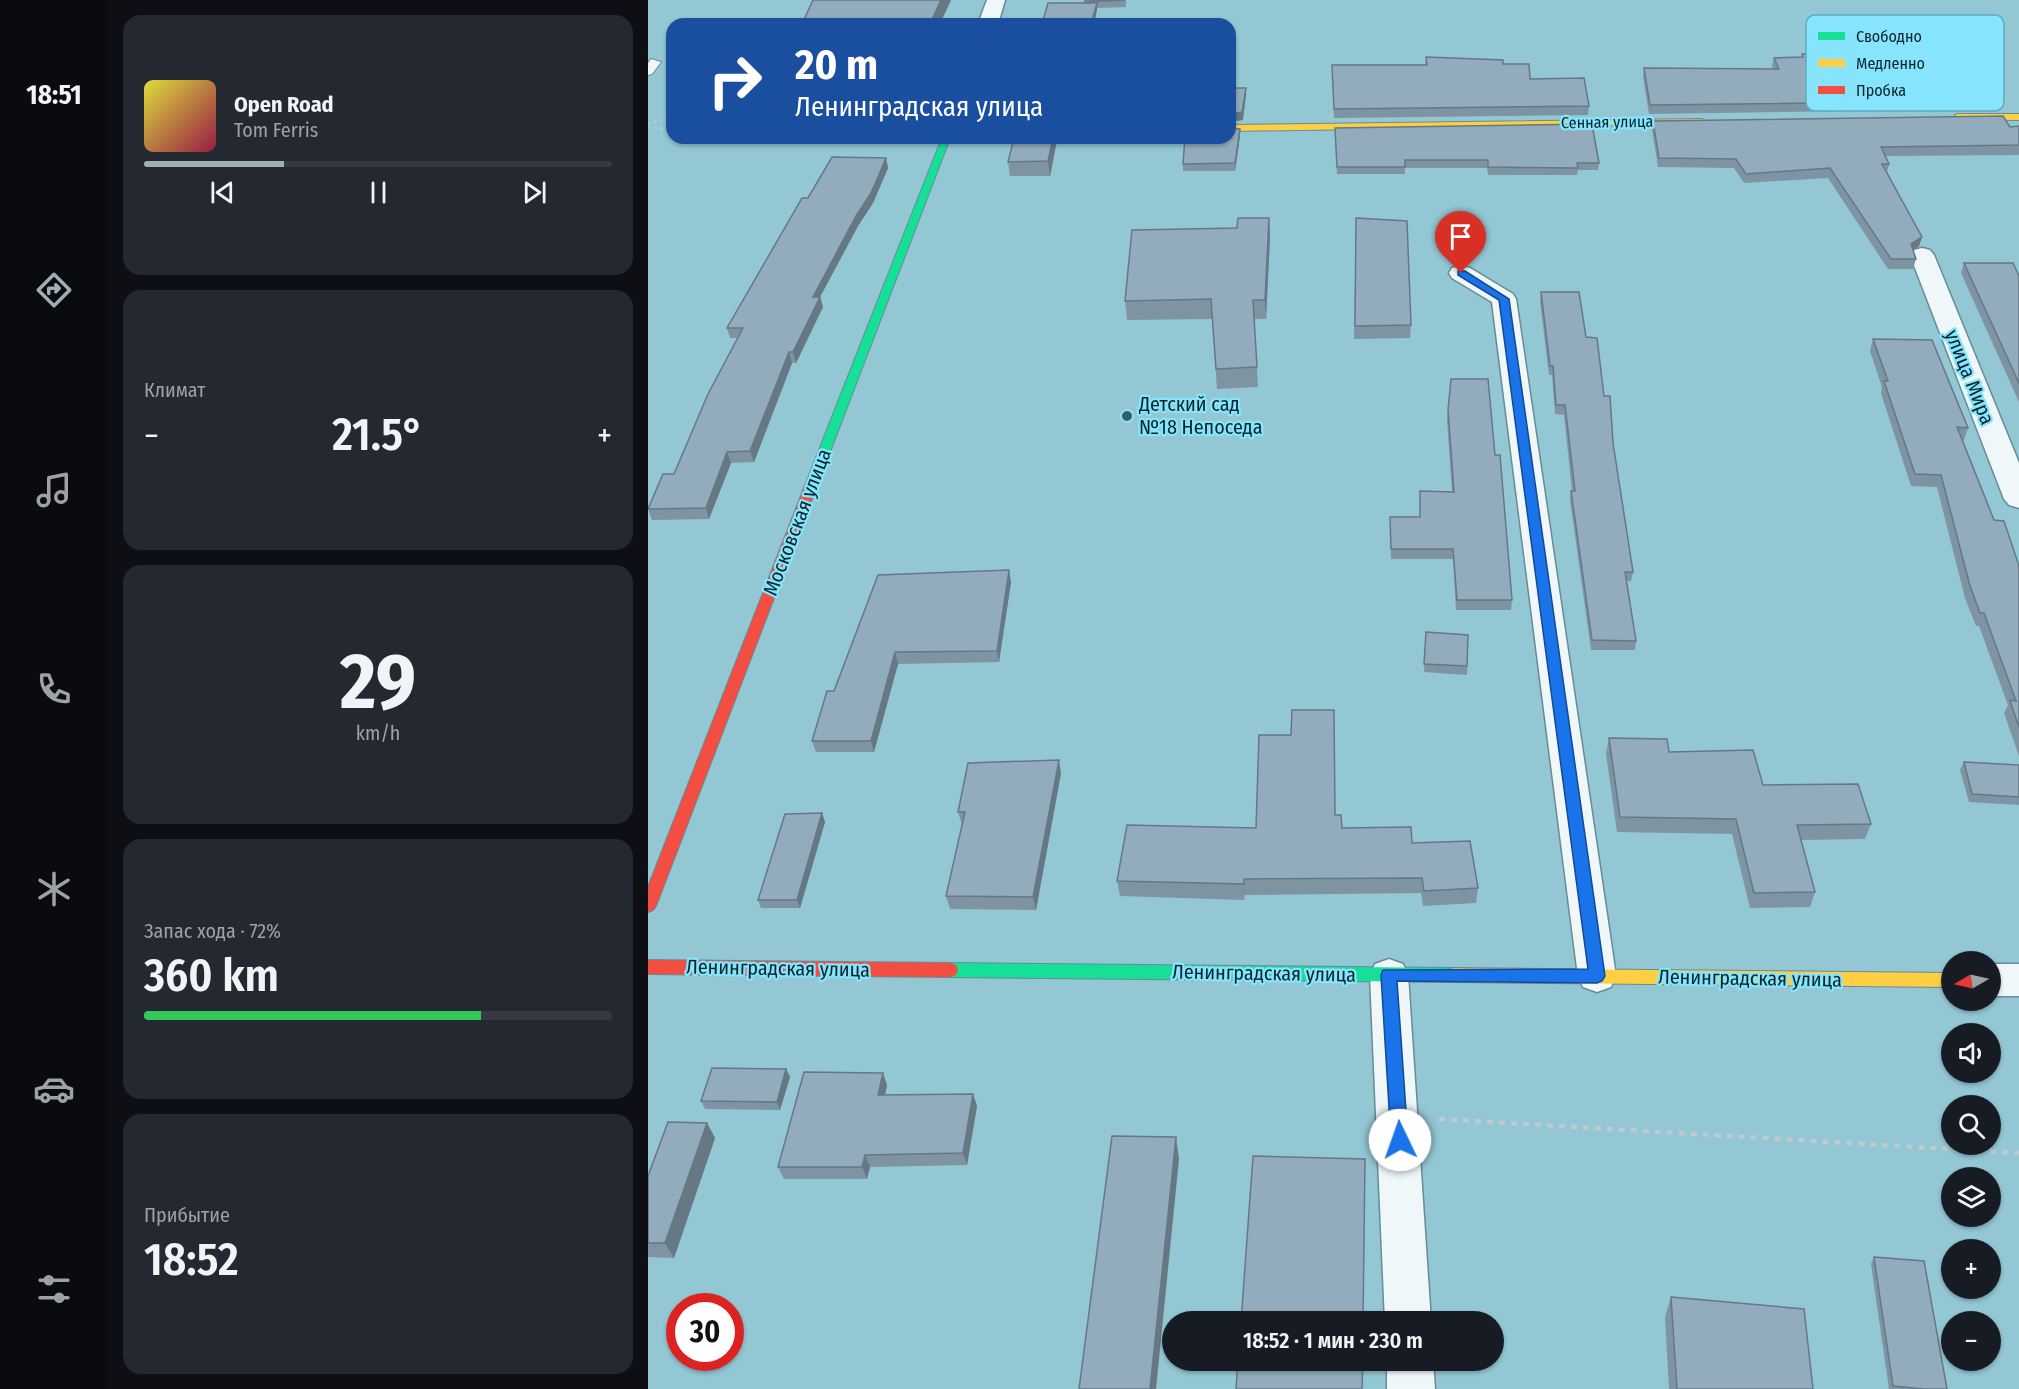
<!DOCTYPE html>
<html lang="ru">
<meta charset="utf-8">
<style>
body{margin:0;font-family:"Fira Sans Condensed",sans-serif;background:#242831;color:#f1f3f6;height:100vh;display:flex;flex-direction:column;font-size:22px;white-space:nowrap}
*{box-sizing:border-box;margin:0}
p{font-size:20px;color:#9ea1a6}
.icon{flex:none;width:33px;height:33px;fill:none;stroke:currentColor;stroke-width:2;stroke-linecap:round;stroke-linejoin:round}
.map{position:relative;flex:1;overflow:hidden}
.drawer{display:flex;flex-direction:column;gap:15px;padding:15px;background:#0d0f14;width:540px}
.drawer>*{flex:none}
.hud{position:absolute;left:18px;top:18px;width:570px;height:126px;border-radius:18px;box-shadow:0 2px 4px #0004;background:#1a4fa0;color:#fff;overflow:hidden}
.needle{width:39px;rotate:261deg}
.buttons{position:absolute;left:1293px;top:951px;display:grid;gap:12px}
.buttons a{display:grid;place-items:center;width:60px;height:60px;border-radius:50%;background:#171b24;box-shadow:0 2px 4px #0004;font-size:30px}
.speed{position:absolute;left:18px;top:1293px;display:flex;gap:12px;font-size:30px;font-weight:700;text-align:center}
.speed>*{display:grid;place-content:center;width:78px;height:78px;border-radius:50%;background:#171b24;box-shadow:0 2px 4px #0004;line-height:1}
.speed .limit{border:9px solid #d22;background:#fff;color:#111}
.pin{position:absolute;display:grid;place-items:center;width:51px;height:51px;color:#fff;margin:-62px -26px;border-radius:50% 50% 50% 0;rotate:-45deg;box-shadow:0 0 6px #0007}
.pin .icon{rotate:45deg}
.me{position:absolute;width:66px;margin:-33px;rotate:357deg;stroke-linejoin:round;filter:drop-shadow(0 0 4px #0008)}
.turn{display:flex;align-items:center;gap:21px;height:126px;padding:0 30px;font-size:27px}
.turn .icon{width:78px;height:78px;stroke-width:2.5}
.turn b{display:block;font-size:42px;line-height:51px}
.big{font-size:45px;font-weight:600;line-height:1.1}
.drawer .tile{flex:1;display:flex;flex-direction:column;justify-content:center;gap:9px;min-width:0;padding:0 21px;border-radius:18px;background:#242831}
.drawer .dial{align-items:center;gap:0}
.dial b{font-size:78px;line-height:1}
.song{display:flex;align-items:center;gap:18px}
.cover{width:72px;height:72px;border-radius:9px;background:linear-gradient(135deg,hsl(60 70% 55%),hsl(340 70% 35%))}
.played{height:6px;border-radius:3px;background:linear-gradient(90deg,#9db0b6 30%,#363941 30%)}
.keys{display:flex;justify-content:space-around;direction:ltr}
.heat{display:flex;justify-content:space-between;align-items:center;font-size:33px;direction:ltr}
.charge{height:9px;border-radius:4px;background:linear-gradient(90deg,#34c759 72%,#363941 0)}
.trip{position:absolute;left:514px;top:1311px;width:342px;height:60px;border-radius:30px;background:#171b24;box-shadow:0 2px 4px #0004;font-weight:600;line-height:60px;text-align:center}
main{display:flex;flex:1;min-height:0}
.tab-bar{display:flex;flex-direction:column;width:108px;justify-content:space-around;align-items:center;background:#090b0e;color:#9ea1a6}
.tab-bar .icon{width:42px;height:42px}
.tab-bar .on{color:#9db0b6}
.tab-bar b{font-size:27px;color:#f1f3f6}
.map>svg:first-child{display:block}
.lines{fill:none;stroke-linecap:round;stroke-linejoin:round}
.lane-casing{stroke:#668c95;stroke-width:2}
.street-casing{stroke:#668c95;stroke-width:3}
.fast-casing{stroke:#668c95;stroke-width:2}
.slow-casing{stroke:#668c95;stroke-width:2}
.jam-casing{stroke:#668c95;stroke-width:2}
.path-far1{stroke:#bbcbd0;stroke-width:2;stroke-dasharray:3 3;stroke-linecap:butt}
.path{stroke:#bbcbd0;stroke-width:4.5;stroke-dasharray:6 6;stroke-linecap:butt}
.lane{fill:#eff7f9;fill-rule:evenodd}
.street{fill:#eff7f9;fill-rule:evenodd}
.fast{fill:#16e098;fill-rule:evenodd}
.slow{fill:#ffcf43;fill-rule:evenodd}
.jam{fill:#f24e42;fill-rule:evenodd}
.wall{fill:#7e94a3}
.shaded-wall{fill:#667884}
.building{fill:#92acbd;stroke:#667884;stroke-width:1.5}
.route{fill:#1a73e8;stroke:#114b97;stroke-width:1.5}
.poi-dot{fill:#375e67;stroke:#86e4fc;stroke-width:2}
.labels{text-anchor:middle;dominant-baseline:central;stroke-width:4.5;stroke-linejoin:round;paint-order:stroke}
.far-street-label{font-size:16px;fill:#05252c;stroke:#86e4fc}
.street-label{font-size:20px;fill:#05252c;stroke:#86e4fc}
.poi-label{font-size:20px;fill:#05252c;stroke:#86e4fc;text-anchor:start}
.key{fill:#86e4fc;stroke:#5fabbe;stroke-width:1.5}
.key-label{font-size:16px;fill:#05252c}
</style>
<main>
<nav class="tab-bar">
<b>18:51</b>
<svg class="icon on" aria-label="directions" viewBox="0 0 24 24"><path d="M12 3l9 9-9 9-9-9zM9 14v-3h6M13 9l2 2-2 2"/></svg>
<svg class="icon" aria-label="music" viewBox="0 0 24 24"><path d="M9 18V5l10-2v13"/><circle cx="6" cy="18" r="3"/><circle cx="16" cy="16" r="3"/></svg>
<svg class="icon" aria-label="phone" viewBox="0 0 24 24"><path d="M5 4h4l2 5-3 2q2 4 5 5l2-3 5 2v4C11 20 4 13 5 4z"/></svg>
<svg class="icon" aria-label="climate" viewBox="0 0 24 24"><path d="M12 3v18M4 7l16 10M4 17L20 7"/></svg>
<svg class="icon" aria-label="car" viewBox="0 0 24 24"><path d="M5 17H2v-5l4-1 3-4h7l3 4 3 1v5h-3M9 17h6M6 11h13"/><circle cx="7" cy="17" r="2"/><circle cx="17" cy="17" r="2"/></svg>
<svg class="icon" aria-label="filters" viewBox="0 0 24 24"><path d="M4 7h16M4 17h16"/><circle cx="9" cy="7" r="2"/><circle cx="15" cy="17" r="2"/></svg>
</nav>
<section class="drawer">
<div class="tile">
<div class="song"><i class="cover"></i><div><b>Open Road</b><p>Tom Ferris</p></div></div>
<div class="played"></div>
<div class="keys"><svg class="icon" aria-label="previous" viewBox="0 0 24 24"><path d="M18 5L8 12l10 7zM5 5v14"/></svg><svg class="icon" aria-label="pause" viewBox="0 0 24 24"><path d="M8 5v14M16 5v14"/></svg><svg class="icon" aria-label="next" viewBox="0 0 24 24"><path d="M6 5l10 7-10 7zM19 5v14"/></svg></div>
</div>
<div class="tile"><p>Климат</p>
<div class="heat"><a>−</a><b class="big">21.5°</b><a>+</a></div>
</div>
<div class="tile dial"><b>29</b><p>km/h</p></div>
<div class="tile"><p>Запас хода · 72%</p><b class="big">360 km</b><div class="charge"></div></div>
<div class="tile"><p>Прибытие</p><b class="big">18:52</b></div>
</section>
<div class="map">
<svg width="1371" height="1389" viewBox="0 0 1371 1389">
<rect width="100%" height="100%" fill="#93c7d4"/>
<g class="lines">
<!-- lane casing -->
<g class="lane-casing">
<path id="lane" d="M3 59 13 62 4 74 0 75V63Z"/>
</g>
<!-- street casing -->
<g class="street-casing">
<g id="street">
<path d="M339 0H357L350 24H330Z"/>
<path d="M1274 248 1282 250 1286 255 1371 463V508L1361 505 1356 499 1262 255 1266 250Z"/>
<path d="M813 266 822 268 865 294 868 299 968 976 963 987 949 992 935 987 930 976 844 302 804 278 801 273 804 268Z"/>
<path d="M741 959 755 964 760 975 783 1322H737L722 975 727 964Z"/>
<rect x="1342" y="964" width="29" height="32"/>
<path d="M739 1360H785L787 1389H739Z"/>
</g>
</g>
<!-- fast casing -->
<g class="fast-casing">
<g id="fast">
<path d="M294 138H302L170 483 164 487 160 486 158 483Z"/>
<path d="M302 963 806 968 812 970 814 975 812 980 806 982 302 977 296 975 294 970 296 965Z"/>
</g>
</g>
<!-- slow casing -->
<g class="slow-casing">
<g id="slow">
<path d="M1310 114H1371V120L1307 119V115Z"/>
<path d="M1054 119V123L1051 124 582 131V125Z"/>
<path d="M806 968 1304 973V987L806 982 800 980 798 975 800 970Z"/>
</g>
</g>
<!-- jam casing -->
<g class="jam-casing">
<g id="jam">
<path d="M164 479 170 483 8 906 5 910 0 912V887L158 483Z"/>
<path d="M0 960 302 963 308 965 310 970 308 975 302 977 0 974Z"/>
</g>
</g>
<!-- path-far1 -->
<g class="path-far1">
<path d="M0 124 24 117"/>
<path d="M0 127 24 130"/>
</g>
<!-- path -->
<path class="path" d="M791 1119 1371 1153"/>
<!-- lane -->
<use href="#lane" class="lane"/>
<!-- street -->
<use href="#street" class="street"/>
<!-- fast -->
<use href="#fast" class="fast"/>
<!-- slow -->
<use href="#slow" class="slow"/>
<!-- jam -->
<use href="#jam" class="jam"/>
</g>
<!-- wall -->
<g class="wall">
<path d="M437 0H478V7L449 8 446 24H394L437 3Z"/>
<path d="M1154 54 1194 58 1344 101 1341 109 1001 114 995 77 996 68 1125 69 1124 66 1126 58H1153Z"/>
<path d="M778 57 855 64 882 79 941 106 940 115 686 118 684 65H777Z"/>
<path d="M1005 121 1371 126V155L1238 156 1241 164 1239 172 1274 237 1271 246 1265 250 1268 259 1265 269H1240L1180 178 1096 183 1086 168 1010 167 1004 130Z"/>
<path d="M592 129V136L587 171H535V164Z"/>
<path d="M687 135 951 163 950 170H930L929 175H840L839 168H757V174H689Z"/>
<path d="M409 140 402 176H362L360 162Z"/>
<path d="M238 158 240 168 225 203 210 226 172 297 175 307 148 363H144L106 462 83 463 61 519 4 520 0 509 26 474 90 338H82L79 328 160 198Z"/>
<path d="M621 218 622 237 618 319H606L610 387 569 389 564 319 479 320 477 301 589 228Z"/>
<path d="M708 218 763 325 762 338 706 339Z"/>
<path d="M1316 263 1371 276V402L1313 273Z"/>
<path d="M893 292 938 337 956 396 965 443 985 572 983 581H979L988 641 987 650H943L922 500 923 491H924L916 415 907 414 904 375H901L892 301Z"/>
<path d="M1225 339 1320 428 1316 440H1314L1346 520 1371 566V756L1356 713 1360 705 1331 626H1328L1317 598 1289 487 1263 486 1233 393 1234 387 1222 351Z"/>
<path d="M800 410 847 455 864 600 863 610H808L805 559H743L742 517H772V491L804 492 799 420Z"/>
<path d="M363 582 351 662 250 664 226 752H168L164 741 186 691Z"/>
<path d="M778 632 820 635 819 675 776 672Z"/>
<path d="M961 738 1021 752 1223 824 1217 839 1153 840 1167 892 1162 907 1102 908 1084 834 969 832 958 754Z"/>
<path d="M1316 762 1371 765V805L1321 802 1312 770Z"/>
<path d="M413 773 388 910 302 909 298 896 314 825 310 812Z"/>
<path d="M174 813 177 822 152 908H113L110 900Z"/>
<path d="M687 815 694 828 764 843 830 888 828 903 775 906 773 893 597 895 596 900 472 896 469 881 608 828Z"/>
<path d="M138 1069 142 1077 132 1110 57 1109 53 1101Z"/>
<path d="M239 1085 237 1095 325 1094 329 1106 319 1165 222 1167 219 1179H136L130 1167Z"/>
<path d="M59 1123 67 1138 26 1258 0 1257V1176Z"/>
<path d="M1226 1257 1299 1389H1241L1223 1264Z"/>
<path d="M1023 1297 1165 1389H1021L1017 1317Z"/>
</g>
<!-- shaded-wall -->
<g class="shaded-wall">
<path d="M293 0H303L292 24H282Z"/>
<path d="M449 3V10L446 24H443Z"/>
<path d="M598 88V95L595 120 582 122V114Z"/>
<path d="M592 129V136L587 171V163Z"/>
<path d="M405 138H409V140L402 176 400 161Z"/>
<path d="M238 158 240 168 225 203 210 226 172 297 175 307 148 363 145 352 165 297Z"/>
<path d="M621 218 622 237 618 319 617 300Z"/>
<path d="M1274 237 1271 246 1260 254 1263 244Z"/>
<path d="M141 352 144 363 106 462 102 451Z"/>
<path d="M79 452 83 463 61 519 58 508Z"/>
<path d="M361 570 363 582 351 662 349 651Z"/>
<path d="M247 652 250 664 226 752 223 741Z"/>
<path d="M411 760 413 773 388 910 385 897Z"/>
<path d="M174 813 177 822 152 908 149 900Z"/>
<path d="M138 1069 142 1077 132 1110 129 1102Z"/>
<path d="M235 1073 239 1085 234 1108 230 1095Z"/>
<path d="M325 1094 329 1106 319 1165 315 1153Z"/>
<path d="M59 1123 67 1138 26 1258 17 1243Z"/>
<path d="M528 1137 531 1159 508 1389H502Z"/>
<path d="M217 1155 222 1167 219 1179 214 1167Z"/>
</g>
<!-- building -->
<g class="building">
<path d="M165 0H293L282 24H154Z"/>
<path d="M437 0H477L437 2Z"/>
<path d="M400 3H449L443 24H394Z"/>
<path d="M1154 54H1191L1194 58 1315 59 1344 101 1002 105 996 68 1131 69 1126 58 1155 57Z"/>
<path d="M778 57 855 60V64H881L882 79 936 78 941 106 686 109 684 65H779Z"/>
<path d="M582 88H598L594 112 582 114Z"/>
<path d="M1355 116 1362 127 1371 126V145L1233 147 1241 164H1234L1274 237 1263 244 1268 259H1243L1182 168 1098 174 1088 159 1011 158 1005 121Z"/>
<path d="M944 124 951 163H929L930 168 840 167V160H757V167H689L687 128Z"/>
<path d="M582 128 592 129 587 163 535 164 537 138H582Z"/>
<path d="M366 138H405L400 161 360 162Z"/>
<path d="M184 157 238 158 223 193 208 216 165 297H172L145 352H141L102 451 79 452 58 508 0 509 15 474H26L60 394 95 328H79L154 198H160Z"/>
<path d="M590 218H621L617 300H605L609 367 568 369 563 299 477 301 484 230 589 228Z"/>
<path d="M708 218 759 221 763 325 707 326Z"/>
<path d="M1316 263H1365L1371 276V383Z"/>
<path d="M893 292H931L938 337 949 338 956 396H962L965 443 985 572H977L988 641 944 640 923 491H927L917 405H908L905 366H902Z"/>
<path d="M1225 339 1284 340 1320 428 1309 427 1346 520 1356 521 1371 566V728L1362 700 1368 701 1336 613H1332L1322 586 1293 475 1267 474 1236 381H1240Z"/>
<path d="M803 379H840L847 455H852L864 600H809L805 549H743L742 517H772V491L806 492 800 410Z"/>
<path d="M361 570 349 651 247 652 223 741H164L179 691H186L230 575Z"/>
<path d="M778 632 820 635 819 666 776 664Z"/>
<path d="M644 710H686L687 815H693L694 828 763 827 764 843 822 841 830 888 776 891 774 878 596 879V884L469 881 479 825 608 828 611 735H643Z"/>
<path d="M961 738 1019 739 1021 752 1105 750 1115 785 1210 784 1223 824 1149 825 1167 892 1106 893 1088 819 972 817Z"/>
<path d="M411 760 385 897 298 896 317 812H310L320 763Z"/>
<path d="M1316 762 1371 765V797L1324 794Z"/>
<path d="M174 813 149 900H110L137 814Z"/>
<path d="M64 1068 138 1069 129 1102 53 1101Z"/>
<path d="M156 1072 235 1073 230 1095 325 1094 315 1153 217 1155 214 1167H130Z"/>
<path d="M20 1122 59 1123 17 1243H0V1176Z"/>
<path d="M464 1136 528 1137 502 1389H431Z"/>
<path d="M605 1156 717 1159 715 1322H593Z"/>
<path d="M1226 1257 1276 1261 1299 1389H1276L1245 1386Z"/>
<path d="M1023 1297 1156 1309 1165 1389H1029Z"/>
<path d="M590 1360H715L714 1389H588Z"/>
</g>
<!-- route -->
<path class="route" d="M810 271H817L861 299 957 976 954 981 949 983 749 981 760 1140 758 1145 752 1148 745 1145 743 1140 733 975 735 970 940 969 851 300 810 275Z"/>
<!-- markers -->
<circle class="poi-dot" cx="479" cy="416" r="6"/>
<g class="labels">
<!-- far-street labels -->
<g class="far-street-label">
<text transform="translate(959 122) rotate(-1)">Сенная улица</text>
</g>
<!-- street labels -->
<g class="street-label">
<text transform="translate(1322 377) rotate(68)">улица Мира</text>
<text transform="translate(149 522) rotate(-69)">Московская улица</text>
<text transform="translate(130 968) rotate(1)">Ленинградская улица</text>
<text transform="translate(616 973) rotate(1)">Ленинградская улица</text>
<text transform="translate(1102 978) rotate(1)">Ленинградская улица</text>
</g>
<!-- poi labels -->
<g class="poi-label">
<text x="491" y="404">Детский сад<tspan x="491" dy="23">№18 Непоседа</tspan></text>
</g>
</g>
<!-- legend -->
<rect x="1158" y="15" width="198" height="96" rx="9" class="key"/>
<rect x="1170" y="32" width="27" height="8" fill="#16e098"/>
<rect x="1170" y="59" width="27" height="8" fill="#ffcf43"/>
<rect x="1170" y="86" width="27" height="8" fill="#f24e42"/>
<g class="key-label">
<text x="1208" y="42">Свободно</text>
<text x="1208" y="69">Медленно</text>
<text x="1208" y="96">Пробка</text>
</g>
</svg>
<div class="buttons">
<a><svg class="needle" viewBox="-14 -14 28 28"><path d="M0-13l5 13h-10z" fill="#e53935"/><path d="M0 13l5-13h-10z" fill="#9ea1a6"/></svg></a>
<a><svg class="icon" aria-label="sound" viewBox="0 0 24 24"><path d="M4 9h4l5-4v14l-5-4H4zM17 9q2 3 0 6"/></svg></a>
<a><svg class="icon" aria-label="search" viewBox="0 0 24 24"><circle cx="10" cy="10" r="6"/><path d="M15 15l6 6"/></svg></a>
<a><svg class="icon" aria-label="layers" viewBox="0 0 24 24"><path d="M12 4l9 5-9 5-9-5zM3 14l9 5 9-5"/></svg></a>
<a>+</a>
<a>−</a>
</div>
<div class="speed"><div class="limit">30</div></div>
<div class="pin" style="left:813px;top:273px;background:#d93025"><svg class="icon" aria-label="arrive" viewBox="0 0 24 24"><path d="M6 21V4h12l-3 4 3 4H6"/></svg></div>
<svg class="me" style="left:752px;top:1140px" viewBox="-20 -20 40 40"><circle r="19" fill="#fff"/><path d="M0-13L10 11 0 6-10 11z" fill="#1a73e8"/></svg>
<div class="trip">18:52 · 1 мин · 230 m</div>
<div class="hud">
<div class="turn"><svg class="icon" aria-label="right" viewBox="0 0 24 24"><path d="M7 20v-9h11M14 6l5 5-5 5"/></svg><div><b>20 m</b>Ленинградская улица</div></div>
</div>
</div>
</main>
